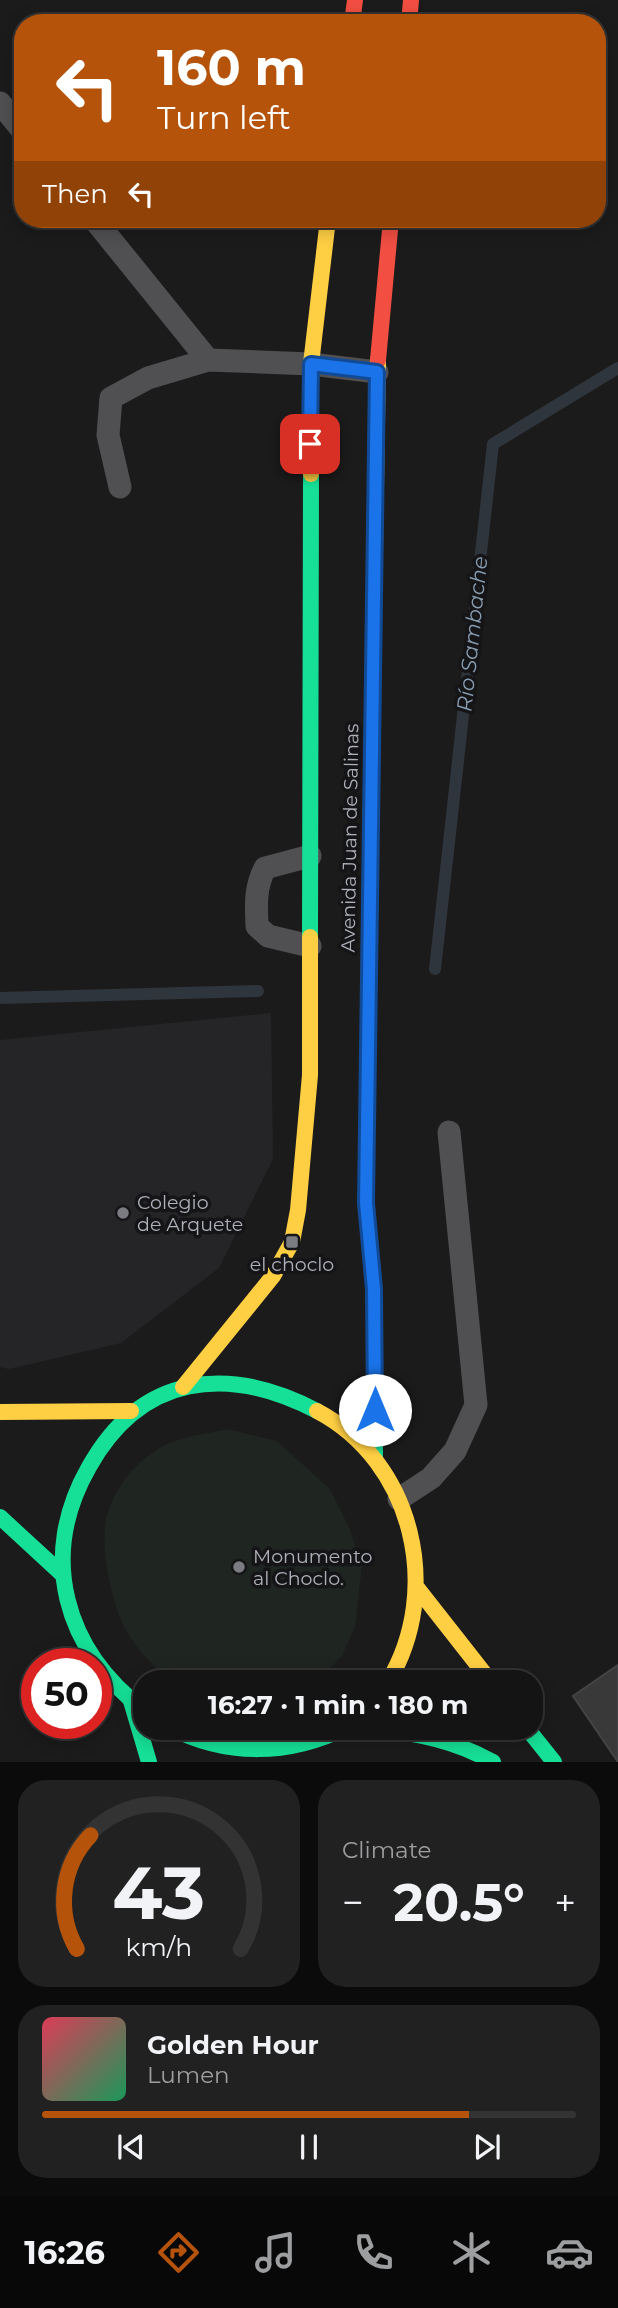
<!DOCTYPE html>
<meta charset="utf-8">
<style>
body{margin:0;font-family:Montserrat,sans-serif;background:#212122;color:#f1f3f6;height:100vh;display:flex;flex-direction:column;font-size:26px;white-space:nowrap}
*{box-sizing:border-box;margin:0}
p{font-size:23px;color:#9d9ea0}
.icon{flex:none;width:38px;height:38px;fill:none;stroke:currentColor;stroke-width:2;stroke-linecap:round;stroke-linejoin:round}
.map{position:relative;height:1762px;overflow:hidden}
.side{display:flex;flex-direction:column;gap:18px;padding:18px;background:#0b0b0b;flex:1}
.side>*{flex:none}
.banner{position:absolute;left:14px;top:14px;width:592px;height:214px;border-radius:28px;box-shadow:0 4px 18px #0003,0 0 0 2px #333334;background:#b45309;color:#fff;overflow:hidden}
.speed{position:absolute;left:21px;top:1648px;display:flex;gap:14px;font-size:35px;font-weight:700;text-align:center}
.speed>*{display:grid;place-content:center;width:91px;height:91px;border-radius:50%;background:#141414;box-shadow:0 4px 18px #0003,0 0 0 2px #333334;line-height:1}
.speed .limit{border:10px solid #d22;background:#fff;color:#111}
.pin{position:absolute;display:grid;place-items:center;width:60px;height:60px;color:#fff;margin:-30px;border-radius:14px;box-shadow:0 4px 10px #0006}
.me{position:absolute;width:77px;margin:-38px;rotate:0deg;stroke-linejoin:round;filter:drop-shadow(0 0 5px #0008)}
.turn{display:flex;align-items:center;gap:24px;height:147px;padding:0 28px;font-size:32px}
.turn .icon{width:91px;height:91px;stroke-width:2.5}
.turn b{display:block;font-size:49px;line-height:60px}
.then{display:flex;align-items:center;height:66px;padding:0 28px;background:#0003;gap:14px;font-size:26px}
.big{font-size:52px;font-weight:700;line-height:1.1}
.side .tile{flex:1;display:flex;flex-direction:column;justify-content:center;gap:10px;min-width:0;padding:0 24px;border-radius:28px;background:#212122}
.side .dial{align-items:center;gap:0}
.dial svg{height:182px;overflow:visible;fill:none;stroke:#333334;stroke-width:7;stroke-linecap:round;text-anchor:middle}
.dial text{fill:#f1f3f6;stroke:none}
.song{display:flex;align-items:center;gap:21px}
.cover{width:84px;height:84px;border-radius:10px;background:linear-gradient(135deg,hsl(350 70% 55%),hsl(150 70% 35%))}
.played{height:7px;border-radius:4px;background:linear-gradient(90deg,#b45309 80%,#333334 80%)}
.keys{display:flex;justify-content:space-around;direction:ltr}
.heat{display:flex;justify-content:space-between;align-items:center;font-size:38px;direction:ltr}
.side .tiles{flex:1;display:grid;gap:18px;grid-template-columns:1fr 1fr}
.tile:last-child{grid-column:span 2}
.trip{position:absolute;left:133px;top:1670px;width:410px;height:70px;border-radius:28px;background:#141414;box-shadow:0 4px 18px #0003,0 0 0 2px #333334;font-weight:700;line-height:70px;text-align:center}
.tabs{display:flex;height:112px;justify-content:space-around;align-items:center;background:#080808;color:#9d9ea0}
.tabs .icon{width:49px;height:49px}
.tabs .current{color:#b45309}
.tabs b{font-size:32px;color:#f1f3f6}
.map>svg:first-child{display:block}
.built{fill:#252528}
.green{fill:#1f2520}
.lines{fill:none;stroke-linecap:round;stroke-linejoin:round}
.stream{stroke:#2f353c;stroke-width:12}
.building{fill:#39393a;stroke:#444447;stroke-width:2}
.lane{stroke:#505053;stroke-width:23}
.fast{stroke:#16e098;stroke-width:16}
.slow{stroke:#ffcf43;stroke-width:16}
.jam{stroke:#f24e42;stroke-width:16}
.route-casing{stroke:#114b97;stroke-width:18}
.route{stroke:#1a73e8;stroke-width:12}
.poi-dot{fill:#7b7c82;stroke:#151517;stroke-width:2.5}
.labels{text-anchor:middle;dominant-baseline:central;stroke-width:7;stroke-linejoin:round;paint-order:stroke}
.street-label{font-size:19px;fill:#aeb1ba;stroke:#151517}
.poi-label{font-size:19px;fill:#aeb1ba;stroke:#151517;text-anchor:start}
.water-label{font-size:21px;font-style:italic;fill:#899db1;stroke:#151517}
</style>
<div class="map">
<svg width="618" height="1762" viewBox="0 0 618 1762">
<rect width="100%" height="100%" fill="#1b1b1b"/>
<!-- built -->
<path class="built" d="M271 1013 273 1159 219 1268 121 1343 9 1369 0 1367V1040Z"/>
<!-- green -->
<path class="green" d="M227 1429 277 1441 330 1489 349 1527 362 1565 355 1627 342 1656 317 1682H171C156 1668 138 1651 128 1634 112 1607 100 1550 106 1519 113 1491 132 1466 155 1451 177 1436 202 1435 227 1429Z"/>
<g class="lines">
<!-- stream -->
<g class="stream">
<path d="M435 969 493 444 618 368"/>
<path d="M0 998 258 991"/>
</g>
</g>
<!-- building -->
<path class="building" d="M618 1665V1762L573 1696Z"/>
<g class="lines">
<!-- lane -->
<g class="lane">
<path d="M0 103 23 131"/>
<path d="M94 219 208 360"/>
<path d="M120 487 108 435 111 398 148 378 208 360 311 364 377 372"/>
<path d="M310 946 268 936 257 926C256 905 255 887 265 868L310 856"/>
<path d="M399 1499 431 1478 455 1451 476 1405 449 1132"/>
</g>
<!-- fast -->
<g class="fast">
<path d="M371 797 366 1203 374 1289 375 1458"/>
<path d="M310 937 311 474"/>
<path d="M0 1517 62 1574"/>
<path d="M131 1701 149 1762"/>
<path d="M145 1711C64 1650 38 1556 89 1467 141 1374 227 1364 317 1411"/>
<path d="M169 1727C226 1757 289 1756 347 1727"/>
<path d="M526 1727 554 1762"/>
<path d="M347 1728C399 1730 447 1736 493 1762"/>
</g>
<!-- slow -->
<g class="slow">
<path d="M311 474V364L328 219"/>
<path d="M371 797 378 360"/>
<path d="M183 1387 273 1276 292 1242 298 1210 310 1075V937"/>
<path d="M317 1411C414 1462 443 1591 388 1682"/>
<path d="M0 1412 131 1411"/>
<path d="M418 1589 491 1682"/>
</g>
<!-- jam -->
<g class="jam">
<path d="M352 23 355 0"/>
<path d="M409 23 411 0"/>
<path d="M378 360 391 219"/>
</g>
</g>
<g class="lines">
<!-- route casing -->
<g class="route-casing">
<path id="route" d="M310 444 311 364 377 372 366 1203 374 1289 375 1410"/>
</g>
<!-- route -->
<use href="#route" class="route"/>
</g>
<!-- markers -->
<g class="poi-dot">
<circle cx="123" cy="1213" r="7"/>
<rect x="285" y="1235" width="14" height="14" rx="3.5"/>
<circle cx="239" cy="1567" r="7"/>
</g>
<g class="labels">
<!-- street labels -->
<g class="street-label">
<text transform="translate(350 838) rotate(-89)">Avenida Juan de Salinas</text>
</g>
<!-- poi labels -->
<g class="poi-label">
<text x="137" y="1202">Colegio<tspan x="137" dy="22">de Arquete</tspan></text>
<text x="292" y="1264" text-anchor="middle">el choclo</text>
<text x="253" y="1556">Monumento<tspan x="253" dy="22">al Choclo.</tspan></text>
</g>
<!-- water labels -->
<g class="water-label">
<text transform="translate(472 634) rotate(-84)">Río Sambache</text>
</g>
</g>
</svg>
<div class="speed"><div class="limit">50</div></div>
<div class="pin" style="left:310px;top:444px;background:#d93025"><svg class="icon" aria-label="arrive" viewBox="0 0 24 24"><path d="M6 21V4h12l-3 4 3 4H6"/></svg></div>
<svg class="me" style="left:375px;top:1410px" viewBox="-20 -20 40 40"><circle r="19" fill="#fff"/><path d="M0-13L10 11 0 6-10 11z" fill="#1a73e8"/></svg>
<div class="trip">16:27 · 1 min · 180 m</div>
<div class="banner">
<div class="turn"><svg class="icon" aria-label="left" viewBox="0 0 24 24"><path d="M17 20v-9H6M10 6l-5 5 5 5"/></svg><div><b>160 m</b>Turn left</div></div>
<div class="then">Then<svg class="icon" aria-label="left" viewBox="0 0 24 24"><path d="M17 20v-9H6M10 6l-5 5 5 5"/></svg></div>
</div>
</div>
<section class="side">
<div class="tiles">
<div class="tile dial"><svg viewBox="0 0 100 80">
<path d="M14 69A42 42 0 1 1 86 69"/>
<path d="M14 69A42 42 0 0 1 20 19" stroke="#b45309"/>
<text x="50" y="56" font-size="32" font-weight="700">43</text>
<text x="50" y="72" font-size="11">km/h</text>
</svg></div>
<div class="tile"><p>Climate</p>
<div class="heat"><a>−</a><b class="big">20.5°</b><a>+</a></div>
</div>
<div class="tile">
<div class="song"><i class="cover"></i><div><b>Golden Hour</b><p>Lumen</p></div></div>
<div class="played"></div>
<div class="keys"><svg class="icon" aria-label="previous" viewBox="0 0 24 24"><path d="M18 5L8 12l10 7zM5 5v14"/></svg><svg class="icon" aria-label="pause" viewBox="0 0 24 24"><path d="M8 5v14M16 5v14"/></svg><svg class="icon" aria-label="next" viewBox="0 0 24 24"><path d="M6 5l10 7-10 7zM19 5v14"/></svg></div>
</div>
</div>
</section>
<nav class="tabs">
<b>16:26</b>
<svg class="icon current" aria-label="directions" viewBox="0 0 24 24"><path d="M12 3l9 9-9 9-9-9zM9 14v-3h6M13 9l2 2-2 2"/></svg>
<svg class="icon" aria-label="music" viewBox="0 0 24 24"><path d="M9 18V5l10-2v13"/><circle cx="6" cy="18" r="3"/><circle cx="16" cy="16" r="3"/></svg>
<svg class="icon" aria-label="phone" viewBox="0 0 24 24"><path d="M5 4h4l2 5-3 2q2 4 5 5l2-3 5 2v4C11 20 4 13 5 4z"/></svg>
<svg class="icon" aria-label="climate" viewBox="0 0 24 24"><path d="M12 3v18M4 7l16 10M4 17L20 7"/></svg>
<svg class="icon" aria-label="car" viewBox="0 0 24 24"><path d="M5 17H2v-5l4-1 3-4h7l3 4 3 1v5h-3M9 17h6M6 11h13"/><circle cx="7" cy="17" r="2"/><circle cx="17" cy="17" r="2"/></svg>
</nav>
